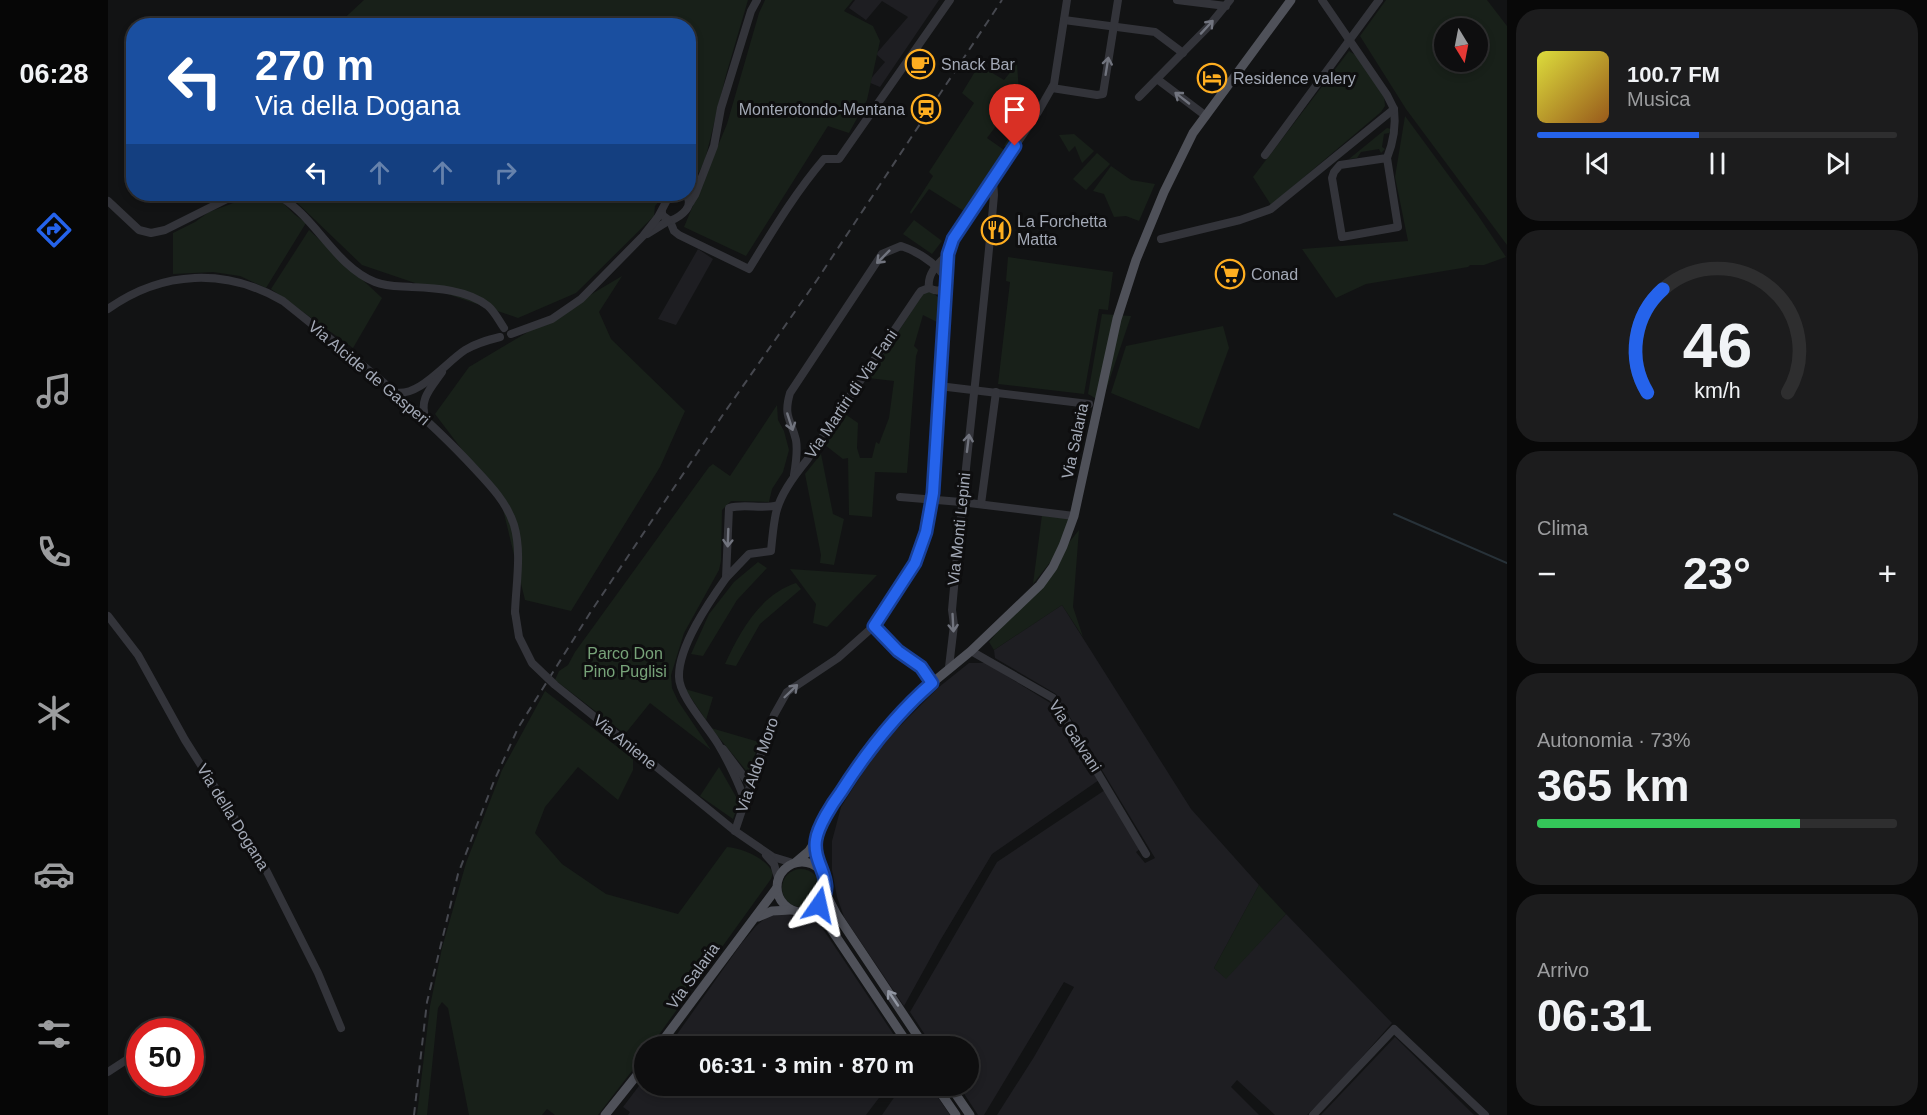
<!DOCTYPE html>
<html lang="it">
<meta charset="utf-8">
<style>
body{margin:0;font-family:Arial,sans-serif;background:#1c1c1d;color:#f1f3f6;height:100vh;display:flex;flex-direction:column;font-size:22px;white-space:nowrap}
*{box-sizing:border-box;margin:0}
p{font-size:20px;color:#9b9c9e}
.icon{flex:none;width:33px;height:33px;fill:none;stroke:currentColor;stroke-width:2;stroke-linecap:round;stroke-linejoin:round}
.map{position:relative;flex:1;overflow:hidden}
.drawer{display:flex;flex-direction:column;gap:9px;padding:9px;background:#080808;width:420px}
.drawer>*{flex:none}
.banner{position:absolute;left:18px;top:18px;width:570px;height:183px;border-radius:24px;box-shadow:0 3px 9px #0003,0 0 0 2px #2e2e2f;background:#1a4fa0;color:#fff;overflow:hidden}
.needle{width:39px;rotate:170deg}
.tools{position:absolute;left:1326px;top:18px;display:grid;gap:12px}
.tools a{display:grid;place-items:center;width:54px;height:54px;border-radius:50%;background:#0e0e0f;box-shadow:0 3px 9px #0003,0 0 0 2px #2e2e2f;font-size:30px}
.speed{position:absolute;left:18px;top:1018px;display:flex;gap:12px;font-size:30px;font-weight:700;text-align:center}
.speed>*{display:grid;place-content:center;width:78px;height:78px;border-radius:50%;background:#0e0e0f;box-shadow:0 3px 9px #0003,0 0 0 2px #2e2e2f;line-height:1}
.speed .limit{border:9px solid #d22;background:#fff;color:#111}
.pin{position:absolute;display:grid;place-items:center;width:51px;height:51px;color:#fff;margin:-62px -26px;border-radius:50% 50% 50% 0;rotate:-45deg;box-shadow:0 0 6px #0007}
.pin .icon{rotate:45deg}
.me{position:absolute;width:66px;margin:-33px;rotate:11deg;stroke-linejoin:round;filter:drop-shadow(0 0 4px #0008)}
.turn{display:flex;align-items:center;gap:21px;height:126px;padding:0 30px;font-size:27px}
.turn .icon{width:78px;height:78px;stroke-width:2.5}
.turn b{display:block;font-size:42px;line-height:51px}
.lanes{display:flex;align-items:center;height:57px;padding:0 30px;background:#0003;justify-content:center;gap:30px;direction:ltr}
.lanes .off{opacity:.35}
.big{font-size:45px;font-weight:700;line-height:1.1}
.drawer .card{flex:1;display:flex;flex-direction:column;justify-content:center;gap:9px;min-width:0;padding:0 21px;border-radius:24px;background:#1c1c1d}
.drawer .dial{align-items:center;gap:0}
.dial svg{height:156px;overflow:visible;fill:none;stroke:#2e2e2f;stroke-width:7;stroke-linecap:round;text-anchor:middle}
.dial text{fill:#f1f3f6;stroke:none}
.song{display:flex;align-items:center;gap:18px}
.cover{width:72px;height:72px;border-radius:9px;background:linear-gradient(135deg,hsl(60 70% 55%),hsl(30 70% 35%))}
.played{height:6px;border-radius:3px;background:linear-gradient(90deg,#2563eb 45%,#2e2e2f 45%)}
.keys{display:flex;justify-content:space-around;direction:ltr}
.heat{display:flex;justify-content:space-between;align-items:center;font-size:33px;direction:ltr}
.charge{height:9px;border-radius:4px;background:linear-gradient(90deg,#34c759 73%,#2e2e2f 0)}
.trip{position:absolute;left:526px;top:1036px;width:345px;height:60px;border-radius:30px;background:#0e0e0f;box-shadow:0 3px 9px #0003,0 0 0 2px #2e2e2f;font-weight:700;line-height:60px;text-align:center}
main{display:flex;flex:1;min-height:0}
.tab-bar{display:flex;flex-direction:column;width:108px;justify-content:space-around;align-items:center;background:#060606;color:#9b9c9e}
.tab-bar .icon{width:42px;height:42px}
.tab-bar .current{color:#2563eb}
.tab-bar b{font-size:27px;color:#f1f3f6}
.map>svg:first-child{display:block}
.built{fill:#1e1e22}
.green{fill:#182019;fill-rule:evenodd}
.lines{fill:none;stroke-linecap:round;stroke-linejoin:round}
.stream{stroke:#283239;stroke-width:2}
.minor{stroke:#33343a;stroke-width:8}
.major{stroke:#4f5159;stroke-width:9}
.rail{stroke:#46484f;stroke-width:2;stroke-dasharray:8 6;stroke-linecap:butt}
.minor-bridge{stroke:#33343a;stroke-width:8}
.oneway{stroke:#71747e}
.oneway2{stroke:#9297a3}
.route-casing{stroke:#184099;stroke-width:15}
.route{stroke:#2563eb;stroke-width:10}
.labels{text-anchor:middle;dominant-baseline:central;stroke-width:6;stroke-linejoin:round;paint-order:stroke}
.poi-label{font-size:16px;fill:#a3a9b6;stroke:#0e0e0f;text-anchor:start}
.street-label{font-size:16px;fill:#a3a9b6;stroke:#0e0e0f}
.park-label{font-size:16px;fill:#77a379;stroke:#0e0e0f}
</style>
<main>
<nav class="tab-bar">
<b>06:28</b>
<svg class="icon current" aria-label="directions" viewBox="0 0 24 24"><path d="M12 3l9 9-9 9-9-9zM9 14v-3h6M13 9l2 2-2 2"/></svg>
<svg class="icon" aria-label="music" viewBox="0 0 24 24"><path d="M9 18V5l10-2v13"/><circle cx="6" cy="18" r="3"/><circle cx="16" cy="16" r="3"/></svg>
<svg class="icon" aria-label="phone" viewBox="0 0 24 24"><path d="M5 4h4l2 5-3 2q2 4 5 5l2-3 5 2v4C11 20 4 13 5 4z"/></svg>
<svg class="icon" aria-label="climate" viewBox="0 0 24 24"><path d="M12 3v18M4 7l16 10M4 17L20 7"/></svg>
<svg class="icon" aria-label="car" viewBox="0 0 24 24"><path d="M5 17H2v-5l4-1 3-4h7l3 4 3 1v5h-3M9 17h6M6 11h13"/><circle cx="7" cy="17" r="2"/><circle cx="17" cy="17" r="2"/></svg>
<svg class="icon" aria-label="filters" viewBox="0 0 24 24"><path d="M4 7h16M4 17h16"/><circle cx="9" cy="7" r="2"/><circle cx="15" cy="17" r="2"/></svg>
</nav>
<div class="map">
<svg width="1399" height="1115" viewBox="0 0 1399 1115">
<rect width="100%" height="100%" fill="#121314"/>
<!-- built -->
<g class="built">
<path d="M747 0H831L772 87 760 82 777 62 768 54 800 17 774 1 758 20 741 8Z"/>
<path d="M590 249 605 259 568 325 550 319Z"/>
<path d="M954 605 1083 809 1151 885 1106 968 1118 978 1178 914 1284 1023 1231 1083 1199 1115H1167L1129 1080 1123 1087 1151 1115H889L926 1057 966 987 956 982 876 1115H870L851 1086H861V1047H825L802 1012 889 862 997 790 1032 849 1028 852 1037 863 1047 858 948 694 887 658 886 650Z"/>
<path d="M861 663H878L944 704 991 780 884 854 833 939 796 1006 736 917 729 897 724 870V841L733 807 771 747 831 687Z"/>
<path d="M677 914 711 923 794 1047H560L633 944 648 926 661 915Z"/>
<path d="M1287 1037 1366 1115H1213Z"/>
<path d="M537 1078V1086H780L758 1115H520L522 1112 515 1107Z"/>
<path d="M794 1086H822L842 1115H774Z"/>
</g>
<!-- green -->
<g class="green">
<path d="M256 0H640L618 75 597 160 591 172 581 183 580 26H228Z"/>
<path d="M657 0H745L736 11 765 26 772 41 759 100 741 133 720 126 638 256 576 227 619 124 651 13Z"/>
<path d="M1278 0H1379L1399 26V245L1298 109 1252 36ZM1370 28V62H1336V28Z"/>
<path d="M1241 51 1249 56 1276 96 1277 106 1273 112 1163 205 1145 177Z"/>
<path d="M909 64 913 119 916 128 903 149 896 146 904 132 891 122 879 138 899 152 859 213 821 189 803 214 802 212 825 176 821 172 866 103 854 93 871 65 896 80Z"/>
<path d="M1297 116 1369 214 1398 257 1376 265H1362L1360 267 1258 284 1228 298 1194 249 1300 241 1287 177Z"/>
<path d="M1279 128 1283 129 1281 133 1276 134 1274 147 1277 149 1273 153 1271 149 1253 152 1249 158 1241 159Z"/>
<path d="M966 134 986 151 974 163 967 146 961 152 951 135Z"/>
<path d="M989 153 1002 164 978 190 965 179Z"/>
<path d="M1003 166 1023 180 1047 184 1031 221 1018 216 1006 217 996 194 985 191Z"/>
<path d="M180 194H557L547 206 546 216 468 293 410 318 254 265Z"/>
<path d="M147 195 170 198 186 214 198 223 158 288 132 276 105 272 65 274V233L87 222 101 212Z"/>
<path d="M806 220 834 241 824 254 795 234Z"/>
<path d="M201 230 274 298 245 348 163 289Z"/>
<path d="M900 257 1005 272 1000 310 991 309 976 394 890 384 902 282 898 281Z"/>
<path d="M514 276 491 312 503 339 577 411 552 467 463 611 417 600 393 501 327 414 361 367Z"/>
<path d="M821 290 835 301 831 323 815 315 806 346 810 350 808 356 799 473 767 472 764 517 741 515 740 458 735 459 717 445 723 433 737 414 750 423 749 448 752 458H764L768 442 771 444 781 418 786 381 760 378 815 294Z"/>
<path d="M994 314 1023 316 994 402 980 394Z"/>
<path d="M1115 326 1121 348 1091 429 1003 393 1018 346Z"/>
<path d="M669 405 670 420 676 431 681 450 675 472 664 489 661 502 623 501 614 510 613 561 611 570 576 633 563 675 564 688 570 701 603 750 542 703 517 734 447 680 451 671 460 665 467 652 601 467 605 464 622 476Z"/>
<path d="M713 454 725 514 736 519 726 565 712 563 713 555 697 474Z"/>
<path d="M934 515 963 518 947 556 925 584Z"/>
<path d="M971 530 965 607 975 637 954 605 886 650 881 642Z"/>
<path d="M650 562 659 568 629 600 595 656 583 654 601 614 626 582Z"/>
<path d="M682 569 769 575 719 627 705 623 708 604Z"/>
<path d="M688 583 693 589 652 624 628 666 617 664C632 631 652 595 688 583Z"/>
<path d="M577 689 605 697 598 720Z"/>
<path d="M437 691 525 759V770L510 800 470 767 437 807 427 833 454 864 498 894 570 914 619 847C634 848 658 858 665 873L663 879 542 1047H537V1054L490 1115H447L439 1109 434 1115H361L340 1008 334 1002 330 1008 319 1115H309L322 1006 334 948 358 863 394 770Z"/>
<path d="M603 728 651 742 641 774Z"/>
<path d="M611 767 631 802 625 819 592 796Z"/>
<circle cx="693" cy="888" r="19"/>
<path d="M1151 885 1178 914 1118 979 1106 968Z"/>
</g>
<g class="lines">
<!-- stream -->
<path class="stream" d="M1286 514 1399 563"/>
<!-- minor -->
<g class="minor">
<path d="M1069 0 1118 6"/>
<path d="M956 20 1047 32 1075 53"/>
<path d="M1049 79 1098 116"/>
<path d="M944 88 989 95 995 94 1010 0"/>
<path d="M1031 97 1100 27 1122 0"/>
<path d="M1157 155 1271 0"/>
<path d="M1279 158 1290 227 1234 237 1224 178 1226 172 1232 165 1279 158C1285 143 1288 125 1286 109"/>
<path d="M167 194C206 213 226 266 267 282 279 287 292 286 304 287 328 288 360 290 380 306 387 312 391 321 396 328"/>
<path d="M0 201 31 230 43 233 57 230 121 198 141 194"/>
<path d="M582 203 587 195 606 146 613 108 643 11 649 0"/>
<path d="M554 212V215L562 221 566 231 571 235 641 269C665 230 687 193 716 159H731L842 0"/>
<path d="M562 221C574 216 587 206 578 194"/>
<path d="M539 234 560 221"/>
<path d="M1053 239 1132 220 1163 209 1286 109 1279 95 1214 0"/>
<path d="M838 286C832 291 829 292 821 288 819 273 830 264 840 254"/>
<path d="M0 309C55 270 118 268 175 301 241 354 310 407 367 469 383 486 399 503 406 525 414 552 408 584 407 612"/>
<path d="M403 334 444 319 473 299 535 236 550 217 559 200 566 194"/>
<path d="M831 386 981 404"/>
<path d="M285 392C310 399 337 363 357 350 368 343 380 340 392 337"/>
<path d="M318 419C310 400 323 388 334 372"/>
<path d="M686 475C688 463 690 451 688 440 683 419 675 417 682 393L774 254 793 246C811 252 827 263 839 279"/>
<path d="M792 497 853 502 966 516"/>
<path d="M873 504 888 392"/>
<path d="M670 505C654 510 637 503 621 508L618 578 641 554 663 551C664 540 665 529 667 518 670 497 686 476 699 460L810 295 813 291 821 288"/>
<path d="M618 578C601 602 570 647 571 677 571 696 600 727 610 744 619 759 632 785 637 802"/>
<path d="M0 616 30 655 77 740 153 860 210 973 233 1028"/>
<path d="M766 626 790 651 813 667 823 683"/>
<path d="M863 651 945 698 1038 854"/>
<path d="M841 667 846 625 844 610C856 472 874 334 886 195L885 180"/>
<path d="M518 742 627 831 665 857 685 863"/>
<path d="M615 749 643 786"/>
<path d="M627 831 666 715 679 692 730 658 766 626 807 563 818 532 825 493 840 254 845 239 930 112 946 84 959 0"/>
<path d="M658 855 666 864 670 878"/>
<path d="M0 1072 32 1051"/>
<path d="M1205 1115 1286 1029 1377 1115"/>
</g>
<!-- major -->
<g class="major">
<path d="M708 840 709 856 712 870"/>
<circle cx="694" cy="887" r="25"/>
<path d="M688 862 701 851 708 840 720 810 761 750 777 730 818 688 863 651 932 585 945 567 955 546 966 516 1009 319 1028 260 1056 192 1085 133 1183 0"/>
<path d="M718 894 729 915 817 1047"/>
<path d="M706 909 719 923 802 1047"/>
<path d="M650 917 664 911 683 910"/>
<path d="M550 1047 668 889"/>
<path d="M828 1086 848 1115"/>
<path d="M842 1086 862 1115"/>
<path d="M497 1115 537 1065"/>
</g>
<!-- rail -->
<path class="rail" d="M306 1115 319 1002 350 874 386 781 410 728 482 613 614 416 709 280 894 0"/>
<!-- minor-bridge -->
<path class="minor-bridge" d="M407 612 411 637 424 663 447 685 518 742"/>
</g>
<!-- one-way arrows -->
<defs><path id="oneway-shaft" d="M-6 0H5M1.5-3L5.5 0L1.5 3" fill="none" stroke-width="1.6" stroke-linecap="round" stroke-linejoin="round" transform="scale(1.5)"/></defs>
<g class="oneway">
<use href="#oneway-shaft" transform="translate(1099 27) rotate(-47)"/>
<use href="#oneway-shaft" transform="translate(999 66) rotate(-81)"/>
<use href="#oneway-shaft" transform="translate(1074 98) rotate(-142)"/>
<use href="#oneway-shaft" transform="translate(775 257) rotate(135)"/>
<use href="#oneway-shaft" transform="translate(682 422) rotate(72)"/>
<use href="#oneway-shaft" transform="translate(860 443) rotate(-83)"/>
<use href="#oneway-shaft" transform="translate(620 538) rotate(92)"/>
<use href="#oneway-shaft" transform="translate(845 623) rotate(87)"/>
<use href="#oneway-shaft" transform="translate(683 691) rotate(-44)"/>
</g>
<use class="oneway2" href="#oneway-shaft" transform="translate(785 998) rotate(-124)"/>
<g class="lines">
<!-- route casing -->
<g class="route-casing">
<path id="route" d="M711 905C730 882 704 865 708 840 710 826 724 804 733 792 759 751 787 715 824 683L813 667 790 651 766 626 807 563 818 532 825 493 840 254 845 239 907 146"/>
</g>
<!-- route -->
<use href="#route" class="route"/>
</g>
<!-- icons -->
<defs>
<g id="cafe-ring" transform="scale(1.5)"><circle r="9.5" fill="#0e0e0f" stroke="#ffae20" stroke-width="1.5"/><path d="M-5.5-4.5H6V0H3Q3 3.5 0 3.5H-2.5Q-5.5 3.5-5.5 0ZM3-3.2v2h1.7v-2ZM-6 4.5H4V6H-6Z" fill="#ffae20"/></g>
<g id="hotel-ring" transform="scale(1.5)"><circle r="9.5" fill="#0e0e0f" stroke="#ffae20" stroke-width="1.5"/><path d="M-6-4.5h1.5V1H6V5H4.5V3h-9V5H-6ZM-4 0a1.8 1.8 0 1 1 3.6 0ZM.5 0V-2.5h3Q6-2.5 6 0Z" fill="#ffae20"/></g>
<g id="station-ring" transform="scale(1.5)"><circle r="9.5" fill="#0e0e0f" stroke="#ffae20" stroke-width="1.5"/><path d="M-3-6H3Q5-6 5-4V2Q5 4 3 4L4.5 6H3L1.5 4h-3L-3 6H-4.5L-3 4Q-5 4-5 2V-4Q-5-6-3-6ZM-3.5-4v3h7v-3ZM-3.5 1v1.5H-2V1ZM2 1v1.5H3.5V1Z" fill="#ffae20"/></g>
<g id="restaurant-ring" transform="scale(1.5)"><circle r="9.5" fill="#0e0e0f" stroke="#ffae20" stroke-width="1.5"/><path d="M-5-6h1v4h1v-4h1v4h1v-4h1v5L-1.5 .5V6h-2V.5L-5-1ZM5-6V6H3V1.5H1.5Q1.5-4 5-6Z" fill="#ffae20"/></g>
<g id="supermarket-ring" transform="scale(1.5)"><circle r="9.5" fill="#0e0e0f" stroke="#ffae20" stroke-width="1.5"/><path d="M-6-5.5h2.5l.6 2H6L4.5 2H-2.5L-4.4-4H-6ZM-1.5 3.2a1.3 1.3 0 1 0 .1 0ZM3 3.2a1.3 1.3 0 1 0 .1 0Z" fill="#ffae20"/></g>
</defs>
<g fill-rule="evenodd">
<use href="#cafe-ring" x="812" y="64"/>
<use href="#hotel-ring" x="1104" y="78"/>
<use href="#station-ring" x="818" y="109"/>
<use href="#restaurant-ring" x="888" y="230"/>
<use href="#supermarket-ring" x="1122" y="274"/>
</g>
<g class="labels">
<!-- poi labels -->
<g class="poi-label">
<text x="833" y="64">Snack Bar</text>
<text x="1125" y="78">Residence valery</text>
<text x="797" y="109" text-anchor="end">Monterotondo-Mentana</text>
<text x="909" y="221">La Forchetta<tspan x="909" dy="18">Matta</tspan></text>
<text x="1143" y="274">Conad</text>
</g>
<!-- street labels -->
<g class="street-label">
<text transform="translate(261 373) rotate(40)">Via Alcide de Gasperi</text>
<text transform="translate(743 394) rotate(-56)">Via Martiri di Via Fani</text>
<text transform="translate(967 441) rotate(-78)">Via Salaria</text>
<text transform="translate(851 529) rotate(-84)">Via Monti Lepini</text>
<text transform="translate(967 736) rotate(57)">Via Galvani</text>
<text transform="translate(517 742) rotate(39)">Via Aniene</text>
<text transform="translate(649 765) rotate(-71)">Via Aldo Moro</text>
<text transform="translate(125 817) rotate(58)">Via della Dogana</text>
<text transform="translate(585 976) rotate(-54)">Via Salaria</text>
</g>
<!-- park labels -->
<g class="park-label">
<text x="517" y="653">Parco Don<tspan x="517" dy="18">Pino Puglisi</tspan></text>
</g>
</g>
</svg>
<div class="tools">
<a><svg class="needle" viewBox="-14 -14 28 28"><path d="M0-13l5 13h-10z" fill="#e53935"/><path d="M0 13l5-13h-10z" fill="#9b9c9e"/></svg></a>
</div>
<div class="speed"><div class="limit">50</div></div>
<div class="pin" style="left:907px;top:146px;background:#d93025"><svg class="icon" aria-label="arrive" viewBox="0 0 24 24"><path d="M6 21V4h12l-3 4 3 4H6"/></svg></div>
<svg class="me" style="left:711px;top:905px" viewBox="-20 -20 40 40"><path d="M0-17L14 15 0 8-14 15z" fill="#2563eb" stroke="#fff" stroke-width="4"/></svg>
<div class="trip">06:31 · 3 min · 870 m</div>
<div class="banner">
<div class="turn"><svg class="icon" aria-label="left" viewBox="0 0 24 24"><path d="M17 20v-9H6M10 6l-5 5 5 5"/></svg><div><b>270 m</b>Via della Dogana</div></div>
<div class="lanes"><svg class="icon" aria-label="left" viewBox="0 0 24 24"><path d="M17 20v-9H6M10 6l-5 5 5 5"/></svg><svg class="icon off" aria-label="ahead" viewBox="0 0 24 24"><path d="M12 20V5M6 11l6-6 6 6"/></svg><svg class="icon off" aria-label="ahead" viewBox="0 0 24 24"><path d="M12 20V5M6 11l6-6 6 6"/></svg><svg class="icon off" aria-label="right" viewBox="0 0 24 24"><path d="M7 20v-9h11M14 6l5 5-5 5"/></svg></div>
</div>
</div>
<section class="drawer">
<div class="card">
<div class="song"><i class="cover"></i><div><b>100.7 FM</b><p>Musica</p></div></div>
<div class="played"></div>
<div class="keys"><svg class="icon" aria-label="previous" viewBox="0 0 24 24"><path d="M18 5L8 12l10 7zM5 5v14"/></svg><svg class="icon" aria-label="pause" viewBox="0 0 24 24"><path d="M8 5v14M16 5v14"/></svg><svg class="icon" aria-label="next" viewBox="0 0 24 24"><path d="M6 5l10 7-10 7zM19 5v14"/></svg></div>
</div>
<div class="card dial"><svg viewBox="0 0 100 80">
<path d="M14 69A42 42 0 1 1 86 69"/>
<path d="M14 69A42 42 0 0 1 22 16" stroke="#2563eb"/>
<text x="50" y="56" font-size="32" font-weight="700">46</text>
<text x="50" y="72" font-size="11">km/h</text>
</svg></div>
<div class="card"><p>Clima</p>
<div class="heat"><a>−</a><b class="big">23°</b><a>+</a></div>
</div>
<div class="card"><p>Autonomia · 73%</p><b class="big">365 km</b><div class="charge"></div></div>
<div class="card"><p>Arrivo</p><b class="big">06:31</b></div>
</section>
</main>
